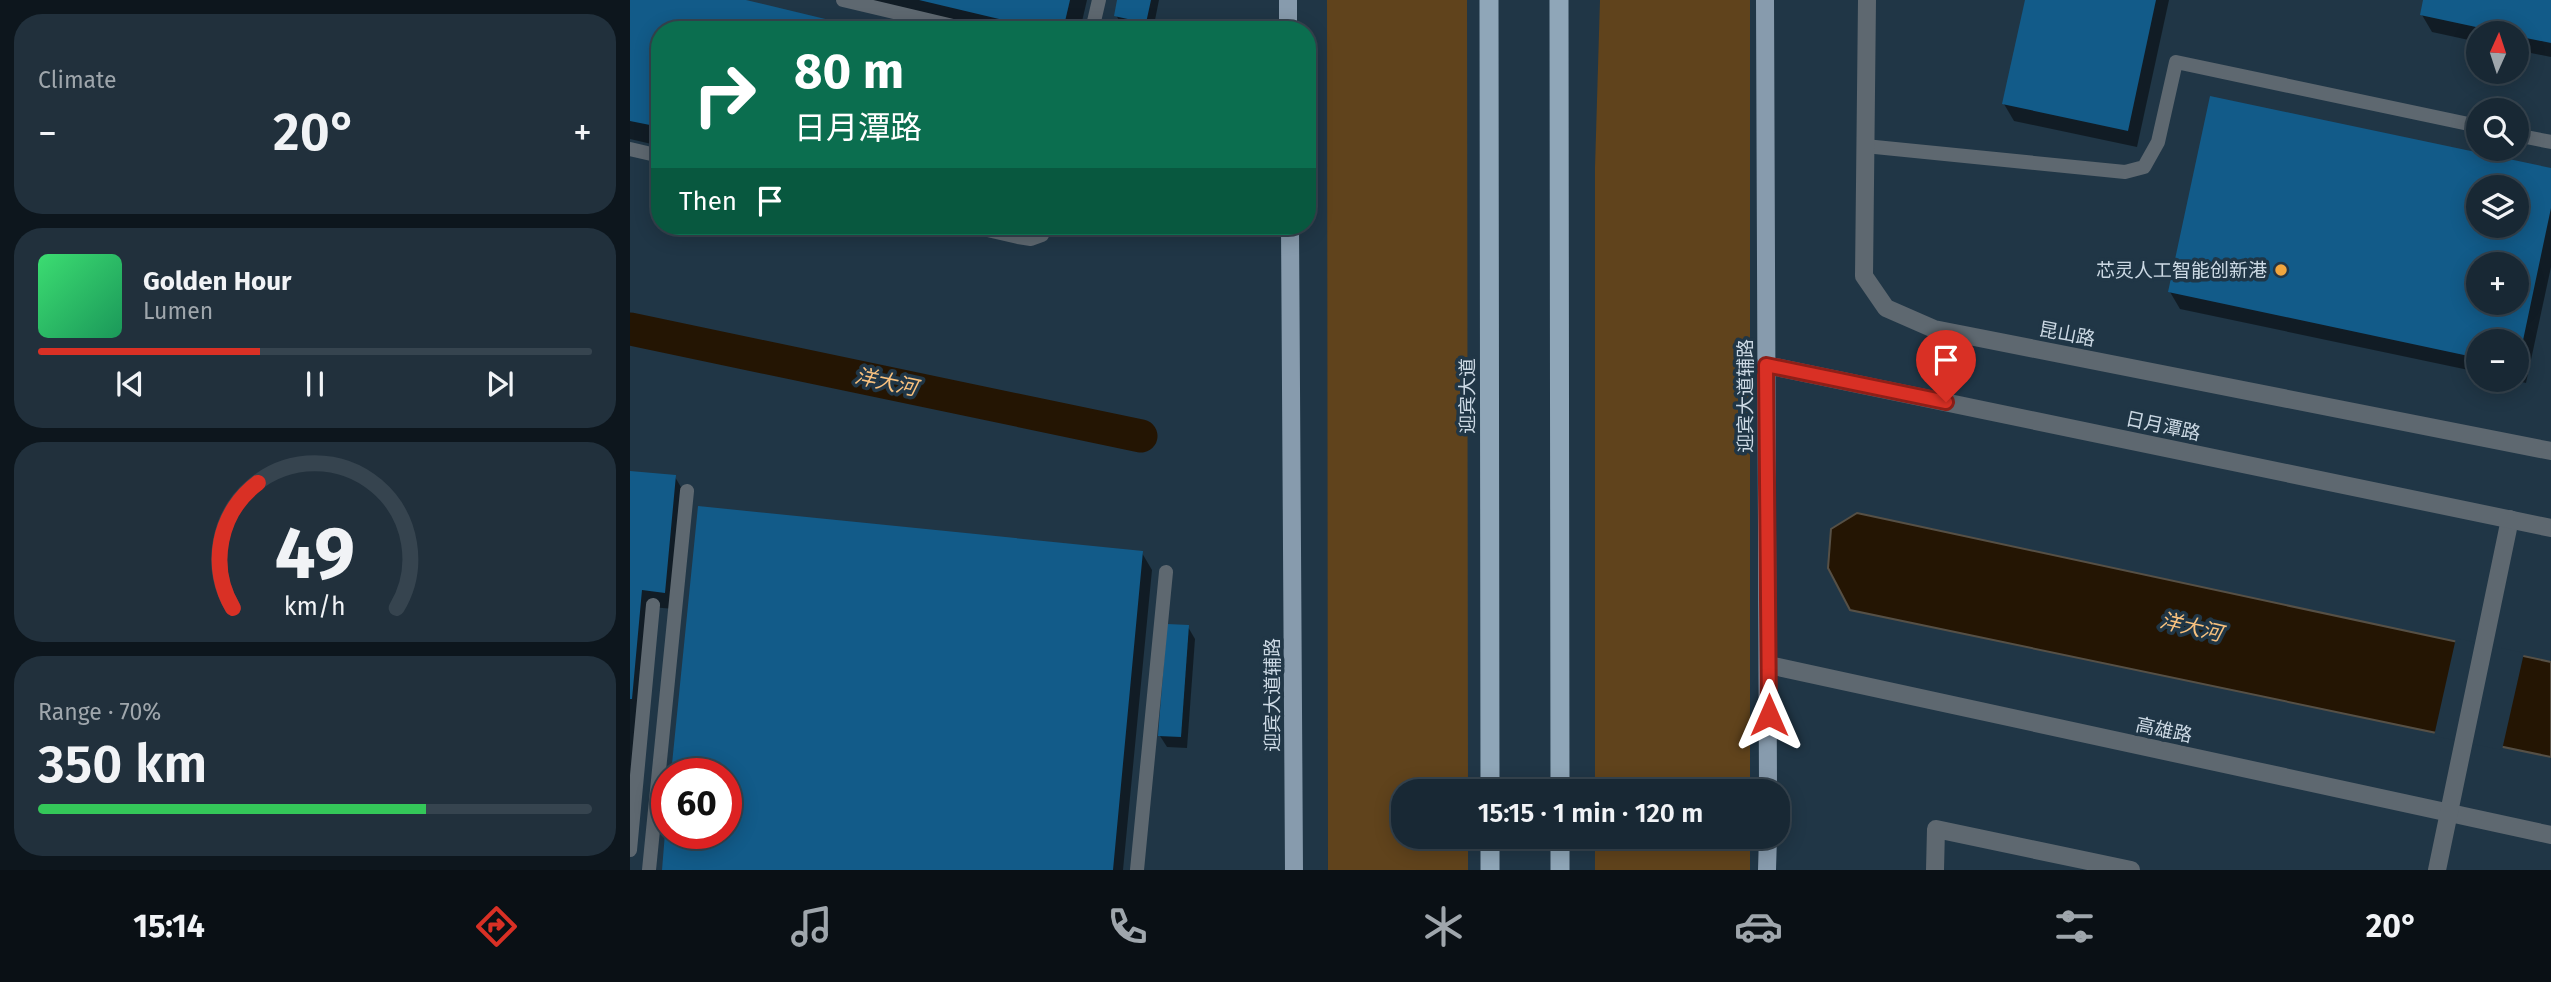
<!DOCTYPE html>
<meta charset="utf-8">
<style>
body{margin:0;font-family:"Fira Sans","Noto Sans SC",sans-serif;background:#21303c;color:#f1f3f6;height:100vh;display:flex;flex-direction:column;font-size:26px;white-space:nowrap}
*{box-sizing:border-box;margin:0}
p{font-size:23px;color:#9fa6ac}
.icon{flex:none;width:38px;height:38px;fill:none;stroke:currentColor;stroke-width:2;stroke-linecap:round;stroke-linejoin:round}
.map{position:relative;flex:1;overflow:hidden}
.side{display:flex;flex-direction:column;gap:14px;padding:14px;background:#0d161d;width:630px}
.side>*{flex:none}
.guide{position:absolute;left:21px;top:21px;width:665px;height:214px;border-radius:28px;box-shadow:0 4px 18px #0003,0 0 0 2px #36444f;background:#0b6e4f;color:#fff;overflow:hidden}
.needle{width:46px;rotate:3deg}
.fabs{position:absolute;left:1836px;top:21px;display:grid;gap:14px}
.fabs a{display:grid;place-items:center;width:63px;height:63px;border-radius:50%;background:#182834;box-shadow:0 4px 18px #0003,0 0 0 2px #36444f;font-size:35px}
.speed{position:absolute;left:21px;top:758px;display:flex;gap:14px;font-size:35px;font-weight:700;text-align:center}
.speed>*{display:grid;place-content:center;width:91px;height:91px;border-radius:50%;background:#182834;box-shadow:0 4px 18px #0003,0 0 0 2px #36444f;line-height:1}
.speed .limit{border:10px solid #d22;background:#fff;color:#111}
.pin{position:absolute;display:grid;place-items:center;width:60px;height:60px;color:#fff;margin:-72px -30px;border-radius:50% 50% 50% 0;rotate:-45deg;box-shadow:0 0 7px #0007}
.pin .icon{rotate:45deg}
.me{position:absolute;width:77px;margin:-38px;rotate:0deg;stroke-linejoin:round;filter:drop-shadow(0 0 5px #0008)}
.turn{display:flex;align-items:center;gap:24px;height:147px;padding:0 28px;font-size:32px}
.turn .icon{width:91px;height:91px;stroke-width:2.5}
.turn b{display:block;font-size:49px;line-height:60px}
.then{display:flex;align-items:center;height:66px;padding:0 28px;background:#0003;gap:14px;font-size:26px}
.big{font-size:52px;font-weight:600;line-height:1.1}
.side .tile{flex:1;display:flex;flex-direction:column;justify-content:center;gap:10px;min-width:0;padding:0 24px;border-radius:28px;background:#21303c}
.side .dial{align-items:center;gap:0}
.dial svg{height:182px;overflow:visible;fill:none;stroke:#36444f;stroke-width:7;stroke-linecap:round;text-anchor:middle}
.dial text{fill:#f1f3f6;stroke:none}
.song{display:flex;align-items:center;gap:21px}
.cover{width:84px;height:84px;border-radius:10px;background:linear-gradient(135deg,hsl(140 70% 55%),hsl(150 70% 35%))}
.played{height:7px;border-radius:4px;background:linear-gradient(90deg,#d93025 40%,#36444f 40%)}
.keys{display:flex;justify-content:space-around;direction:ltr}
.heat{display:flex;justify-content:space-between;align-items:center;font-size:38px;direction:ltr}
.charge{height:10px;border-radius:5px;background:linear-gradient(90deg,#34c759 70%,#36444f 0)}
.trip{position:absolute;left:761px;top:779px;width:399px;height:70px;border-radius:28px;background:#182834;box-shadow:0 4px 18px #0003,0 0 0 2px #36444f;font-weight:600;line-height:70px;text-align:center}
.menu{display:flex;height:112px;justify-content:space-around;align-items:center;background:#0a1015;color:#9fa6ac}
.menu .icon{width:49px;height:49px}
.menu .current{color:#d93025}
.menu b{font-size:32px;color:#f1f3f6}
main{display:flex;flex:1;min-height:0}
.map>svg:first-child{display:block}
.green{fill:#60431c}
.water{fill:#241503;stroke:#565046;stroke-width:2}
.pier{fill:#203646}
.shadow{fill:#0007;fill-rule:evenodd}
.lines{fill:none;stroke-linecap:round;stroke-linejoin:round}
.canal{stroke:#241503;stroke-width:33}
.building{fill:#125b89;fill-rule:evenodd}
.service{stroke:#5e6870;stroke-width:14}
.minor{stroke:#5e6870;stroke-width:18}
.tertiary{stroke:#5e6870;stroke-width:18}
.primary{stroke:#879bad;stroke-width:18}
.trunk{stroke:#8fa6b8;stroke-width:19}
.route-casing{stroke:#8d1f18;stroke-width:18}
.route{stroke:#d93025;stroke-width:12}
.poi-dot{fill:#f0a63e;stroke:#203646;stroke-width:2.5}
.labels{text-anchor:middle;dominant-baseline:central;stroke-width:7;stroke-linejoin:round;paint-order:stroke}
.poi-label{font-size:19px;fill:#ccd9e4;stroke:#203646;text-anchor:end}
.street-label{font-size:19px;fill:#ccd9e4;stroke:#203646}
.water-label{font-size:21px;font-style:italic;fill:#f8c17e;stroke:#203646}
</style>
<main>
<section class="side">
<div class="tile"><p>Climate</p>
<div class="heat"><a>−</a><b class="big">20°</b><a>+</a></div>
</div>
<div class="tile">
<div class="song"><i class="cover"></i><div><b>Golden Hour</b><p>Lumen</p></div></div>
<div class="played"></div>
<div class="keys"><svg class="icon" aria-label="previous" viewBox="0 0 24 24"><path d="M18 5L8 12l10 7zM5 5v14"/></svg><svg class="icon" aria-label="pause" viewBox="0 0 24 24"><path d="M8 5v14M16 5v14"/></svg><svg class="icon" aria-label="next" viewBox="0 0 24 24"><path d="M6 5l10 7-10 7zM19 5v14"/></svg></div>
</div>
<div class="tile dial"><svg viewBox="0 0 100 80">
<path d="M14 69A42 42 0 1 1 86 69"/>
<path d="M14 69A42 42 0 0 1 25 14" stroke="#d93025"/>
<text x="50" y="56" font-size="32" font-weight="700">49</text>
<text x="50" y="72" font-size="11">km/h</text>
</svg></div>
<div class="tile"><p>Range · 70%</p><b class="big">350 km</b><div class="charge"></div></div>
</section>
<div class="map">
<svg width="1921" height="870" viewBox="0 0 1921 870">
<rect width="100%" height="100%" fill="#203646"/>
<!-- green -->
<g class="green">
<path d="M697 0H837L838 791H774V836L838 837V870H698Z"/>
<path d="M970 0H1120V791H965V168Z"/>
<rect x="965" y="837" width="155" height="33"/>
</g>
<!-- water -->
<path class="water" d="M1227 513 1921 662V757L1220 610 1198 568 1201 529Z"/>
<!-- pier -->
<path class="pier" d="M1826 638 1894 653 1872 750 1804 736Z"/>
<!-- shadow -->
<g class="shadow">
<path d="M0 0H109L30 30V146L0 139Z"/>
<path d="M205 0H457L450 30H335Z"/>
<path d="M489 0H529L523 30H484L485 25 492 26 486 15Z"/>
<path d="M1396 0H1539L1507 147 1384 121 1374 104Z"/>
<path d="M1795 0H1921V57L1886 50V33H1848V42L1802 32 1792 15Z"/>
<path d="M1581 98 1921 170V267L1896 383 1882 380H1886V341H1848V372L1550 309 1540 292ZM1848 187H1886V226H1848ZM1848 264H1886V303H1848Z"/>
<path d="M436 226H469L468 234Z"/>
<path d="M0 472 45 477 55 494 44 609 21 607 0 834Z"/>
<path d="M512 553 522 570 493 870H34L37 833H96Z"/>
<path d="M558 627 565 639 557 748 537 747 530 736Z"/>
</g>
<g class="lines">
<!-- canal -->
<path class="canal" d="M0 329 511 436"/>
</g>
<!-- building -->
<g class="building">
<path d="M0 0H116L241 30H30V127L0 121Z"/>
<path d="M289 0H440L433 30H415Z"/>
<path d="M487 0H521L516 23 484 16Z"/>
<path d="M1395 0H1526L1498 131 1372 104Z"/>
<path d="M1793 0H1921V43L1886 36V33H1874L1790 15Z"/>
<path d="M1580 96 1921 168V208L1888 364 1886 341H1848V358L1538 292ZM1848 187H1886V226H1848ZM1848 264H1886V303H1848Z"/>
<path d="M0 471 46 475 35 593 12 590 2 699H0Z"/>
<path d="M68 506 513 551 483 870H32L35 833H96V774H41Z"/>
<path d="M537 624 559 625 551 737 528 736Z"/>
</g>
<g class="lines">
<!-- service -->
<g class="service">
<path d="M213 0 340 30"/>
<path d="M462 30 469 0"/>
<path d="M1886 135 1921 142"/>
<path d="M1235 146 1495 172 1514 167 1528 142 1546 62 1848 126"/>
<path d="M0 149 30 156"/>
<path d="M340 226 388 237 401 239 412 235 415 226"/>
<path d="M0 850 23 605"/>
<path d="M19 870 57 491"/>
<path d="M507 870 536 572"/>
</g>
<!-- minor -->
<g class="minor">
<path d="M1237 0 1234 276 1256 308 1304 329 1921 451"/>
<path d="M1139 665 1921 835"/>
<path d="M1305 870 1306 829 1501 870"/>
<path d="M1807 870 1880 519"/>
</g>
<!-- tertiary -->
<path class="tertiary" d="M1136 365 1921 528"/>
<!-- primary -->
<g class="primary">
<path d="M658 0V30"/>
<path d="M1135 0 1138 791"/>
<path d="M660 226 664 870"/>
<path d="M1137 870 1138 836"/>
</g>
<!-- trunk -->
<g class="trunk">
<path d="M859 0 860 791"/>
<path d="M929 0 930 791"/>
<path d="M930 836V870"/>
<path d="M860 870V836"/>
</g>
</g>
<g class="lines">
<!-- route casing -->
<g class="route-casing">
<path id="route" d="M1139 715 1136 365 1316 402"/>
</g>
<!-- route -->
<use href="#route" class="route"/>
</g>
<!-- markers -->
<circle class="poi-dot" cx="1651" cy="270" r="7"/>
<g class="labels">
<!-- poi labels -->
<g class="poi-label">
<text x="1637" y="270">芯灵人工智能创新港</text>
</g>
<!-- street labels -->
<g class="street-label">
<text transform="translate(1437 334) rotate(11)">昆山路</text>
<text transform="translate(837 396) rotate(-90)">迎宾大道</text>
<text transform="translate(1115 396) rotate(-90)">迎宾大道辅路</text>
<text transform="translate(1533 426) rotate(12)">日月潭路</text>
<text transform="translate(642 695) rotate(-90)">迎宾大道辅路</text>
<text transform="translate(1534 730) rotate(12)">高雄路</text>
</g>
<!-- water labels -->
<g class="water-label">
<text transform="translate(256 382) rotate(12)">洋大河</text>
<text transform="translate(1561 627) rotate(13)">洋大河</text>
</g>
</g>
</svg>
<div class="fabs">
<a><svg class="needle" viewBox="-14 -14 28 28"><path d="M0-13l5 13h-10z" fill="#e53935"/><path d="M0 13l5-13h-10z" fill="#9fa6ac"/></svg></a>
<a><svg class="icon" aria-label="search" viewBox="0 0 24 24"><circle cx="10" cy="10" r="6"/><path d="M15 15l6 6"/></svg></a>
<a><svg class="icon" aria-label="layers" viewBox="0 0 24 24"><path d="M12 4l9 5-9 5-9-5zM3 14l9 5 9-5"/></svg></a>
<a>+</a>
<a>−</a>
</div>
<div class="speed"><div class="limit">60</div></div>
<div class="pin" style="left:1316px;top:402px;background:#d93025"><svg class="icon" aria-label="arrive" viewBox="0 0 24 24"><path d="M6 21V4h12l-3 4 3 4H6"/></svg></div>
<svg class="me" style="left:1139px;top:715px" viewBox="-20 -20 40 40"><path d="M0-17L14 15 0 8-14 15z" fill="#d93025" stroke="#fff" stroke-width="4"/></svg>
<div class="trip">15:15 · 1 min · 120 m</div>
<div class="guide">
<div class="turn"><svg class="icon" aria-label="right" viewBox="0 0 24 24"><path d="M7 20v-9h11M14 6l5 5-5 5"/></svg><div><b>80 m</b>日月潭路</div></div>
<div class="then">Then<svg class="icon" aria-label="arrive" viewBox="0 0 24 24"><path d="M6 21V4h12l-3 4 3 4H6"/></svg></div>
</div>
</div>
</main>
<nav class="menu">
<b>15:14</b>
<svg class="icon current" aria-label="directions" viewBox="0 0 24 24"><path d="M12 3l9 9-9 9-9-9zM9 14v-3h6M13 9l2 2-2 2"/></svg>
<svg class="icon" aria-label="music" viewBox="0 0 24 24"><path d="M9 18V5l10-2v13"/><circle cx="6" cy="18" r="3"/><circle cx="16" cy="16" r="3"/></svg>
<svg class="icon" aria-label="phone" viewBox="0 0 24 24"><path d="M5 4h4l2 5-3 2q2 4 5 5l2-3 5 2v4C11 20 4 13 5 4z"/></svg>
<svg class="icon" aria-label="climate" viewBox="0 0 24 24"><path d="M12 3v18M4 7l16 10M4 17L20 7"/></svg>
<svg class="icon" aria-label="car" viewBox="0 0 24 24"><path d="M5 17H2v-5l4-1 3-4h7l3 4 3 1v5h-3M9 17h6M6 11h13"/><circle cx="7" cy="17" r="2"/><circle cx="17" cy="17" r="2"/></svg>
<svg class="icon" aria-label="filters" viewBox="0 0 24 24"><path d="M4 7h16M4 17h16"/><circle cx="9" cy="7" r="2"/><circle cx="15" cy="17" r="2"/></svg>
<b>20°</b>
</nav>
